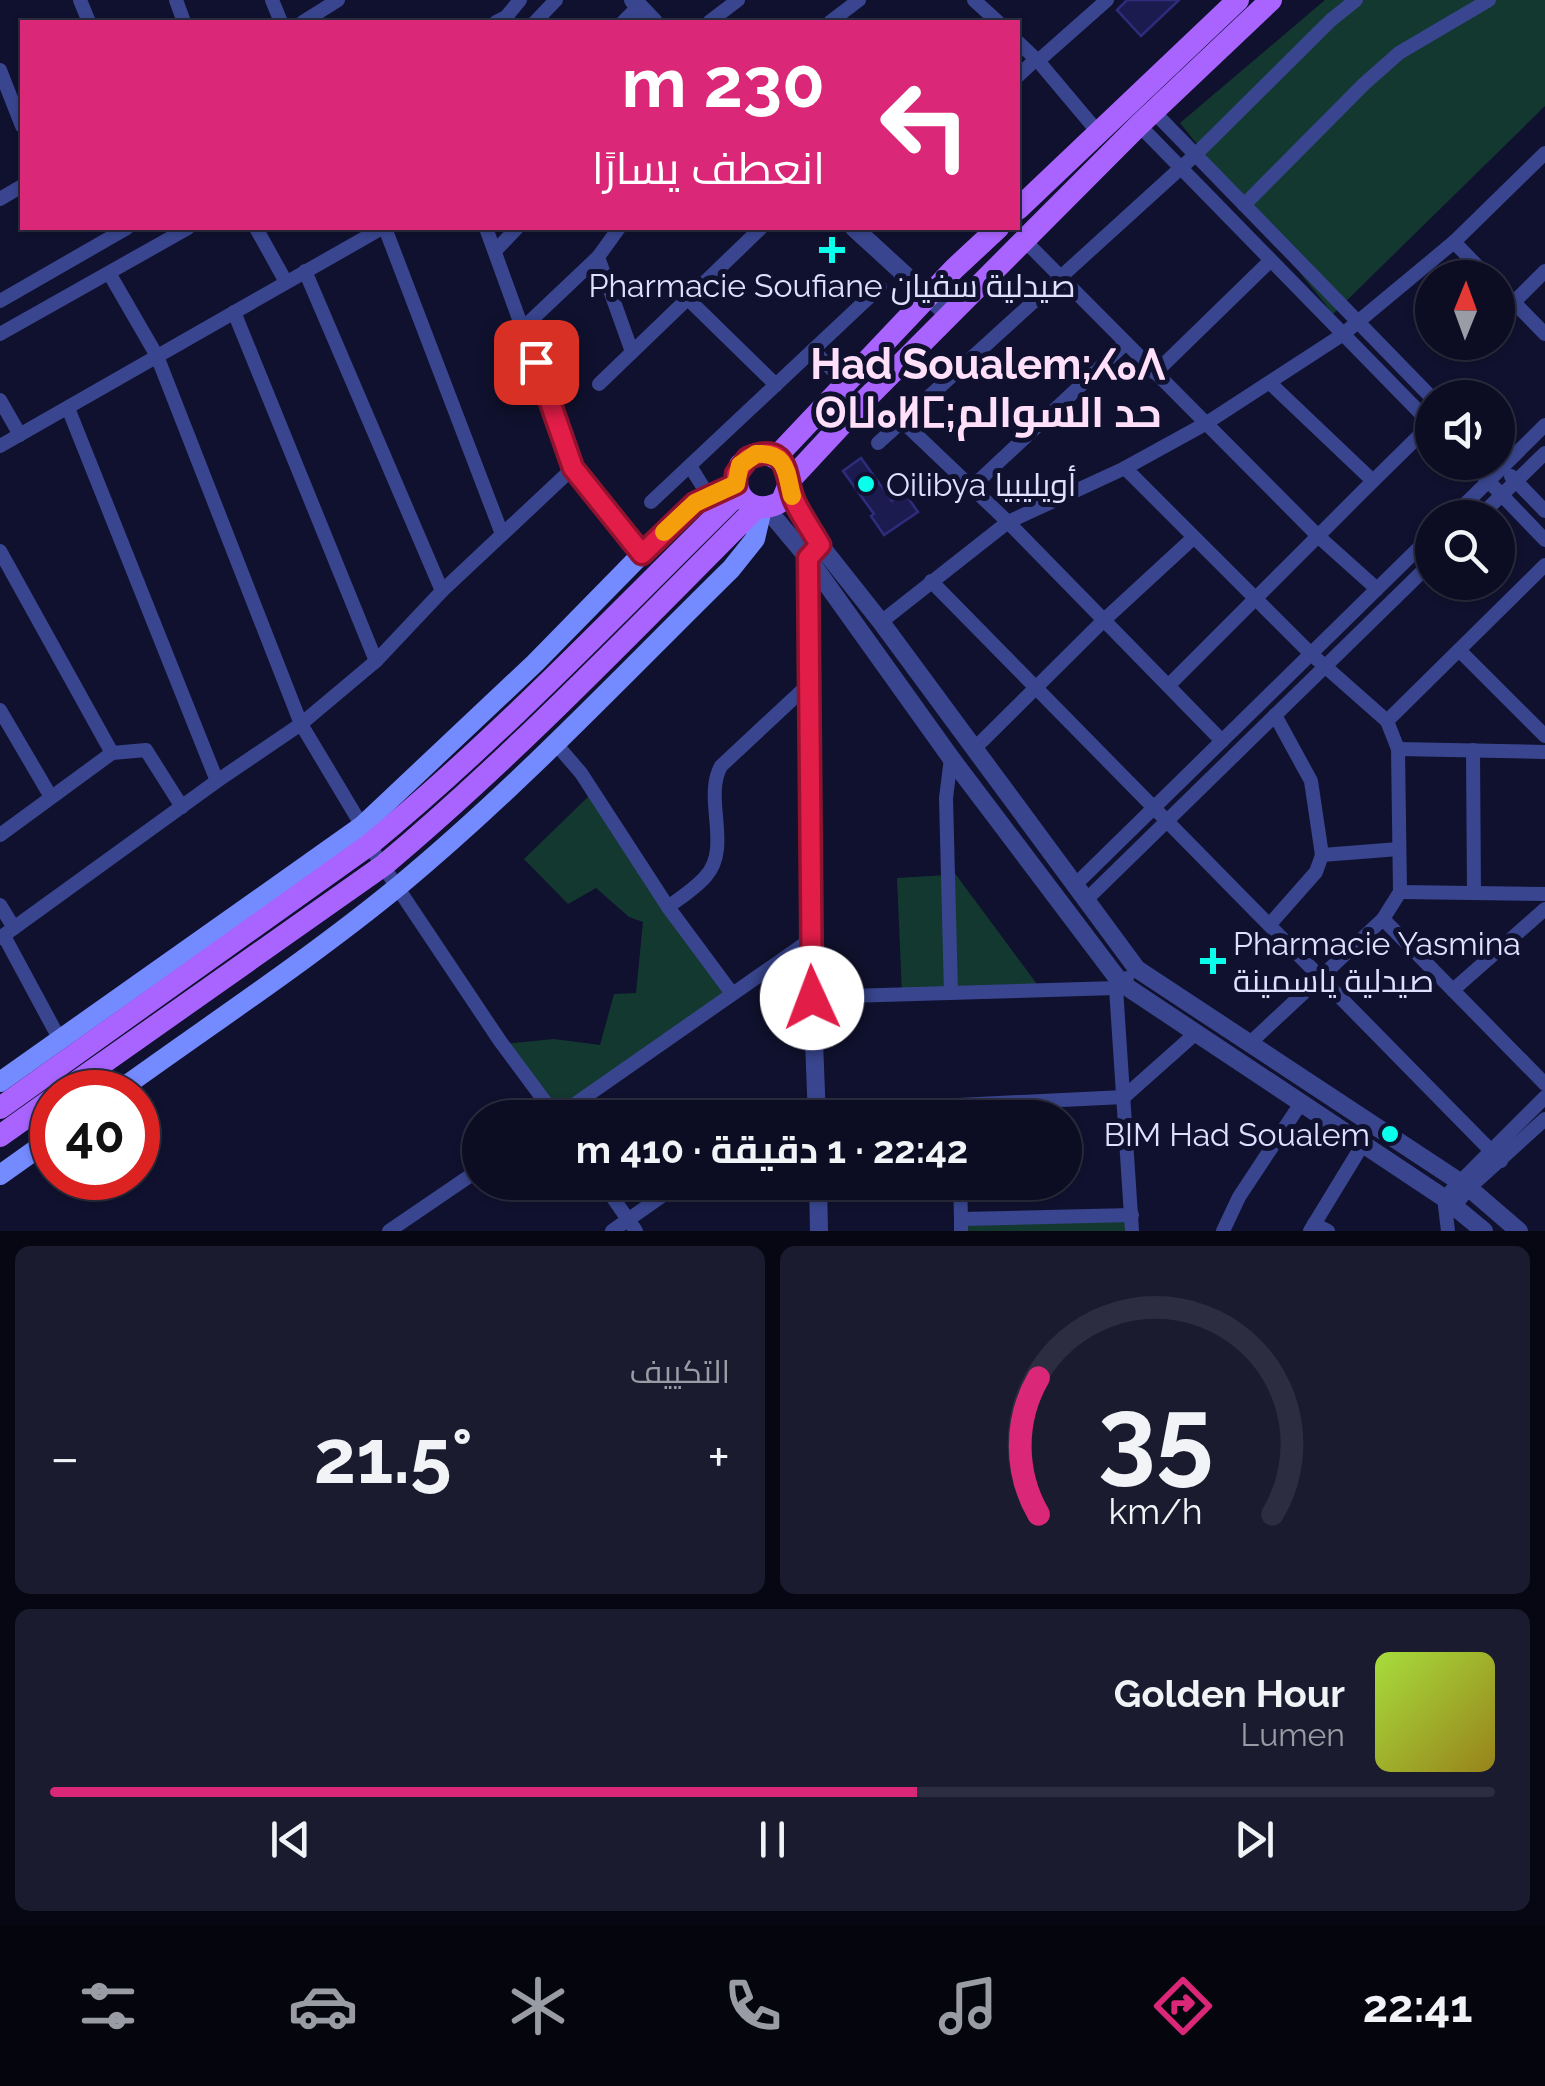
<!DOCTYPE html>
<html lang="ar">
<meta charset="utf-8">
<style>
body{margin:0;font-family:Raleway,Cairo,"Noto Sans Tifinagh",sans-serif;background:#1a1b2f;color:#f1f3f6;direction:rtl;height:100vh;display:flex;flex-direction:column;font-size:38px;white-space:nowrap}
*{box-sizing:border-box;margin:0}
p{font-size:32px;color:#9a9ca5}
.icon{flex:none;width:55px;height:55px;fill:none;stroke:currentColor;stroke-width:2;stroke-linecap:round;stroke-linejoin:round}
.map{position:relative;height:1231px;overflow:hidden;direction:ltr}
.panel{display:flex;flex-direction:column;gap:15px;padding:15px;background:#070713;flex:1}
.panel>*{flex:none}
.guide{position:absolute;left:20px;top:20px;width:1000px;height:210px;border-radius:0px;box-shadow:0 2px 8px #0004,0 0 0 2px #2c2d40;direction:rtl;background:#db2777;color:#fff;overflow:hidden}
.needle{width:65px;rotate:1deg}
.tools{position:absolute;left:1415px;top:260px;display:grid;gap:20px}
.tools a{display:grid;place-items:center;width:100px;height:100px;border-radius:50%;background:#0c0d22;box-shadow:0 2px 8px #0004,0 0 0 2px #2c2d40;font-size:50px}
.speed{position:absolute;left:30px;top:1070px;display:flex;gap:20px;font-size:50px;font-weight:700;text-align:center}
.speed>*{display:grid;place-content:center;width:130px;height:130px;border-radius:50%;background:#0c0d22;box-shadow:0 2px 8px #0004,0 0 0 2px #2c2d40;line-height:1}
.speed .limit{border:15px solid #d22;background:#fff;color:#111}
.pin{position:absolute;display:grid;place-items:center;width:85px;height:85px;color:#fff;margin:-42px;border-radius:20px;box-shadow:0 5px 15px #0006}
.me{position:absolute;width:110px;margin:-55px;rotate:358deg;stroke-linejoin:round;filter:drop-shadow(0 0 8px #0008)}
.turn{display:flex;align-items:center;gap:35px;height:210px;padding:0 30px;font-size:45px}
.turn .icon{width:130px;height:130px;stroke-width:2.5}
.turn b{display:block;font-size:70px;line-height:85px}
.big{font-size:75px;font-weight:700;line-height:1.1}
.panel .card{flex:1;display:flex;flex-direction:column;justify-content:center;gap:15px;min-width:0;padding:0 35px;border-radius:15px;background:#1a1b2f}
.panel .dial{align-items:center;gap:0}
.dial svg{height:260px;overflow:visible;fill:none;stroke:#2c2d40;stroke-width:7;stroke-linecap:round;text-anchor:middle}
.dial text{fill:#f1f3f6;stroke:none}
.song{display:flex;align-items:center;gap:30px}
.cover{width:120px;height:120px;border-radius:15px;background:linear-gradient(135deg,hsl(80 70% 55%),hsl(50 70% 35%))}
.played{height:10px;border-radius:5px;background:linear-gradient(90deg,#db2777 60%,#2c2d40 60%)}
.keys{display:flex;justify-content:space-around;direction:ltr}
.heat{display:flex;justify-content:space-between;align-items:center;font-size:55px;direction:ltr}
.panel .tiles{flex:1;display:grid;gap:15px;grid-template-columns:1fr 1fr}
.card:last-child{grid-column:span 2}
.trip{position:absolute;left:462px;top:1100px;width:620px;height:100px;border-radius:50px;background:#0c0d22;box-shadow:0 2px 8px #0004,0 0 0 2px #2c2d40;font-weight:700;line-height:100px;text-align:center;direction:rtl}
.tabs{display:flex;height:160px;justify-content:space-around;align-items:center;background:#05050e;color:#9a9ca5}
.tabs .icon{width:70px;height:70px}
.tabs .active{color:#db2777}
.tabs b{font-size:45px;color:#f1f3f6}
.map>svg:first-child{display:block}
.green{fill:#133830}
.building{fill:#1c1b50;stroke:#2e2c7d;stroke-width:2.5}
.lines{fill:none;stroke-linecap:round;stroke-linejoin:round}
.minor{stroke:#39468f;stroke-width:14}
.tertiary{stroke:#39468f;stroke-width:18}
.secondary{stroke:#748aff;stroke-width:20}
.primary{stroke:#a964ff;stroke-width:22}
.route-casing{stroke:#92132f;stroke-width:25}
.route{stroke:#e11d48;stroke-width:18}
.slow{stroke:#f59e0b;stroke-width:18}
.poi-dot{fill:#09ffeb;stroke:#10112e;stroke-width:4}
.labels{text-anchor:middle;dominant-baseline:central;stroke-width:10;stroke-linejoin:round;paint-order:stroke}
.poi-label{font-size:32px;fill:#dde0ff;stroke:#10112e;text-anchor:start}
.district-label{font-size:42px;font-weight:bold;fill:#ffdff9;stroke:#10112e}
</style>
<div class="map">
<svg width="1545" height="1231" viewBox="0 0 1545 1231">
<rect width="100%" height="100%" fill="#10112e"/>
<!-- green -->
<g class="green">
<path d="M1325 0H1545V106L1333 314 1180 123Z"/>
<path d="M590 795 727 994 555 1116 503 1044 554 1039 600 1045 614 994 636 993 643 922 629 917 596 888 568 904 524 859Z"/>
<path d="M948 864 1042 991 902 995 897 878 947 875Z"/>
<path d="M1132 1215V1231H961V1219Z"/>
</g>
<!-- building -->
<g class="building">
<path d="M1127 0H1179L1141 36 1117 10Z"/>
<path d="M861 458 892 501 904 492 918 512 884 535 871 516 874 514 843 471Z"/>
</g>
<g class="lines">
<!-- minor -->
<g class="minor">
<path d="M80 0 89 22"/>
<path d="M176 0 184 22"/>
<path d="M272 0 281 22"/>
<path d="M974 0 998 22"/>
<path d="M303 22 338 0"/>
<path d="M496 22 506 17 520 0"/>
<path d="M535 22 556 0"/>
<path d="M623 22 639 6"/>
<path d="M709 22 738 0"/>
<path d="M830 22 859 0"/>
<path d="M1018 42 1038 61 1107 0"/>
<path d="M0 70 22 126"/>
<path d="M1018 76 1033 62H1039L1097 131"/>
<path d="M1153 111 1432 398"/>
<path d="M1139 125 1432 425"/>
<path d="M0 199 22 186"/>
<path d="M1244 205 1364 84 1399 53 1489 0"/>
<path d="M256 228 286 282"/>
<path d="M385 228 502 534"/>
<path d="M486 228 573 468 643 554"/>
<path d="M1023 239 1319 537 1377 589"/>
<path d="M1454 242 1489 278"/>
<path d="M495 251 517 228"/>
<path d="M598 257 632 352"/>
<path d="M305 271 442 591"/>
<path d="M109 273 157 356 301 724 362 826 369 845 500 1041 557 1118"/>
<path d="M1498 286 1545 334"/>
<path d="M688 299 776 385"/>
<path d="M0 301 127 228"/>
<path d="M1514 302 1545 271"/>
<path d="M234 312 376 661"/>
<path d="M524 327 598 257 619 228"/>
<path d="M0 334 188 228"/>
<path d="M813 350 846 384"/>
<path d="M1155 373 1270 261"/>
<path d="M599 384 761 228"/>
<path d="M0 400 20 435"/>
<path d="M68 408 217 781"/>
<path d="M902 421 1008 522 1222 741"/>
<path d="M878 443 1195 155 1331 20 1356 0"/>
<path d="M0 446 382 228"/>
<path d="M1470 462 1545 540"/>
<path d="M690 466 708 495"/>
<path d="M1125 468 1311 654 1387 721 1545 565"/>
<path d="M1511 476 1545 511"/>
<path d="M1373 481 1431 424"/>
<path d="M972 487 1126 343"/>
<path d="M651 502 880 287"/>
<path d="M1451 518 1545 425"/>
<path d="M1478 518 1545 453"/>
<path d="M0 551 112 753"/>
<path d="M931 581 1501 1161"/>
<path d="M881 622 1008 522 1125 468 1205 424 1342 335 1454 242 1545 153"/>
<path d="M1459 650 1545 736"/>
<path d="M1169 685 1373 481 1271 384"/>
<path d="M0 710 51 797"/>
<path d="M1387 721 1398 749 1400 892 1383 919 1545 1084"/>
<path d="M556 744 581 773 668 907 731 992"/>
<path d="M974 749 1103 621 1192 539"/>
<path d="M1398 749 1545 752"/>
<path d="M1473 750 1474 893"/>
<path d="M0 835 112 753 146 750 182 807"/>
<path d="M1322 855 1399 849"/>
<path d="M1074 886 1432 535"/>
<path d="M1400 892 1545 894"/>
<path d="M1085 901 1432 562"/>
<path d="M0 905 14 928"/>
<path d="M668 907C680 898 696 888 706 876 732 847 703 798 721 766L810 683"/>
<path d="M1270 924 1316 872 1322 855 1311 781 1275 715"/>
<path d="M4 936 60 1040"/>
<path d="M0 938 217 781 301 724 376 661 442 591 573 468"/>
<path d="M1116 988 1132 1231"/>
<path d="M1453 990 1545 909"/>
<path d="M951 993 946 798 951 758"/>
<path d="M813 997 1116 988 1127 978"/>
<path d="M1251 1042 1383 919"/>
<path d="M555 1118 810 940"/>
<path d="M777 1118 795 1109 817 1105H958L1124 1097 1196 1033"/>
<path d="M602 1182 636 1231"/>
<path d="M960 1182 961 1219"/>
<path d="M1450 1212 1469 1188 1545 1119"/>
<path d="M1314 1224 1328 1231"/>
<path d="M389 1231 480 1169"/>
<path d="M612 1231 682 1182"/>
<path d="M961 1231V1219L1132 1215"/>
<path d="M1223 1231 1239 1197 1301 1103"/>
<path d="M1310 1231 1363 1144"/>
<path d="M1448 1231 1444 1198 1545 1097"/>
</g>
<!-- tertiary -->
<g class="tertiary">
<path d="M633 0 654 22"/>
<path d="M854 228 950 316"/>
<path d="M790 487 794 500 820 545 881 622 1137 969 1469 1188 1519 1231"/>
<path d="M767 509 808 558 951 758 1121 983 1444 1198 1484 1231"/>
<path d="M808 561 810 940 817 1118"/>
<path d="M818 1182 819 1231"/>
</g>
<!-- secondary -->
<g class="secondary">
<path d="M0 1082 362 826 535 663 681 514 708 495 735 484"/>
<path d="M117 1092C211 1024 310 959 400 885 517 788 622 676 731 569L755 539 762 509"/>
<path d="M0 1175 52 1138"/>
</g>
<!-- primary -->
<g class="primary">
<path d="M1018 209 1238 0"/>
<path d="M776 457 954 269 998 228"/>
<path d="M791 479C783 454 760 446 740 465 727 495 754 519 782 501L791 479 858 407 1139 125 1271 0"/>
<path d="M62 1092 384 865C515 755 635 629 756 508"/>
<path d="M0 1108 369 845C500 737 618 612 738 494"/>
<path d="M0 1136 52 1099"/>
</g>
</g>
<g class="lines">
<!-- route casing -->
<g class="route-casing">
<path id="route" d="M536 362 573 468 642 554 695 503 736 484V474L748 458C792 440 784 480 795 502 802 517 812 531 820 545L808 558 812 998"/>
</g>
<!-- route -->
<use href="#route" class="route"/>
<!-- slow -->
<path class="slow" d="M664 532 695 503 736 484 740 465 756 454C788 452 786 473 792 496"/>
</g>
<!-- markers -->
<g class="poi-dot">
<path d="M827 235h10v10h10v10h-10v10h-10v-10h-10v-10h10z"/>
<circle cx="866" cy="484" r="10"/>
<path d="M1208 946h10v10h10v10h-10v10h-10v-10h-10v-10h10z"/>
<circle cx="1390" cy="1134" r="10"/>
</g>
<g class="labels">
<!-- poi labels -->
<g class="poi-label">
<text x="832" y="285" text-anchor="middle">Pharmacie Soufiane صيدلية سفيان</text>
<text x="886" y="484">Oilibya أويليبيا</text>
<text x="1233" y="943">Pharmacie Yasmina<tspan x="1233" dy="37">صيدلية ياسمينة</tspan></text>
<text x="1370" y="1134" text-anchor="end">BIM Had Soualem</text>
</g>
<!-- district labels -->
<g class="district-label">
<text x="988" y="364">Had Soualem;ⵃⴰⴷ<tspan x="988" dy="48">ⵙⵡⴰⵍⵎ;حد السوالم</tspan></text>
</g>
</g>
</svg>
<div class="tools">
<a><svg class="needle" viewBox="-14 -14 28 28"><path d="M0-13l5 13h-10z" fill="#e53935"/><path d="M0 13l5-13h-10z" fill="#9a9ca5"/></svg></a>
<a><svg class="icon" aria-label="sound" viewBox="0 0 24 24"><path d="M4 9h4l5-4v14l-5-4H4zM17 9q2 3 0 6"/></svg></a>
<a><svg class="icon" aria-label="search" viewBox="0 0 24 24"><circle cx="10" cy="10" r="6"/><path d="M15 15l6 6"/></svg></a>
</div>
<div class="speed"><div class="limit">40</div></div>
<div class="pin" style="left:536px;top:362px;background:#d93025"><svg class="icon" aria-label="arrive" viewBox="0 0 24 24"><path d="M6 21V4h12l-3 4 3 4H6"/></svg></div>
<svg class="me" style="left:812px;top:998px" viewBox="-20 -20 40 40"><circle r="19" fill="#fff"/><path d="M0-13L10 11 0 6-10 11z" fill="#e11d48"/></svg>
<div class="trip">22:42 · 1 دقيقة · 410 m</div>
<div class="guide">
<div class="turn"><svg class="icon" aria-label="left" viewBox="0 0 24 24"><path d="M17 20v-9H6M10 6l-5 5 5 5"/></svg><div><b>230 m</b>انعطف يسارًا</div></div>
</div>
</div>
<section class="panel">
<div class="tiles">
<div class="card dial"><svg viewBox="0 0 100 80">
<path d="M14 69A42 42 0 1 1 86 69"/>
<path d="M14 69A42 42 0 0 1 14 27" stroke="#db2777"/>
<text x="50" y="56" font-size="32" font-weight="700">35</text>
<text x="50" y="72" font-size="11">km/h</text>
</svg></div>
<div class="card"><p>التكييف</p>
<div class="heat"><a>−</a><b class="big">21.5°</b><a>+</a></div>
</div>
<div class="card">
<div class="song"><i class="cover"></i><div><b>Golden Hour</b><p>Lumen</p></div></div>
<div class="played"></div>
<div class="keys"><svg class="icon" aria-label="previous" viewBox="0 0 24 24"><path d="M18 5L8 12l10 7zM5 5v14"/></svg><svg class="icon" aria-label="pause" viewBox="0 0 24 24"><path d="M8 5v14M16 5v14"/></svg><svg class="icon" aria-label="next" viewBox="0 0 24 24"><path d="M6 5l10 7-10 7zM19 5v14"/></svg></div>
</div>
</div>
</section>
<nav class="tabs">
<b>22:41</b>
<svg class="icon active" aria-label="directions" viewBox="0 0 24 24"><path d="M12 3l9 9-9 9-9-9zM9 14v-3h6M13 9l2 2-2 2"/></svg>
<svg class="icon" aria-label="music" viewBox="0 0 24 24"><path d="M9 18V5l10-2v13"/><circle cx="6" cy="18" r="3"/><circle cx="16" cy="16" r="3"/></svg>
<svg class="icon" aria-label="phone" viewBox="0 0 24 24"><path d="M5 4h4l2 5-3 2q2 4 5 5l2-3 5 2v4C11 20 4 13 5 4z"/></svg>
<svg class="icon" aria-label="climate" viewBox="0 0 24 24"><path d="M12 3v18M4 7l16 10M4 17L20 7"/></svg>
<svg class="icon" aria-label="car" viewBox="0 0 24 24"><path d="M5 17H2v-5l4-1 3-4h7l3 4 3 1v5h-3M9 17h6M6 11h13"/><circle cx="7" cy="17" r="2"/><circle cx="17" cy="17" r="2"/></svg>
<svg class="icon" aria-label="filters" viewBox="0 0 24 24"><path d="M4 7h16M4 17h16"/><circle cx="9" cy="7" r="2"/><circle cx="15" cy="17" r="2"/></svg>
</nav>
